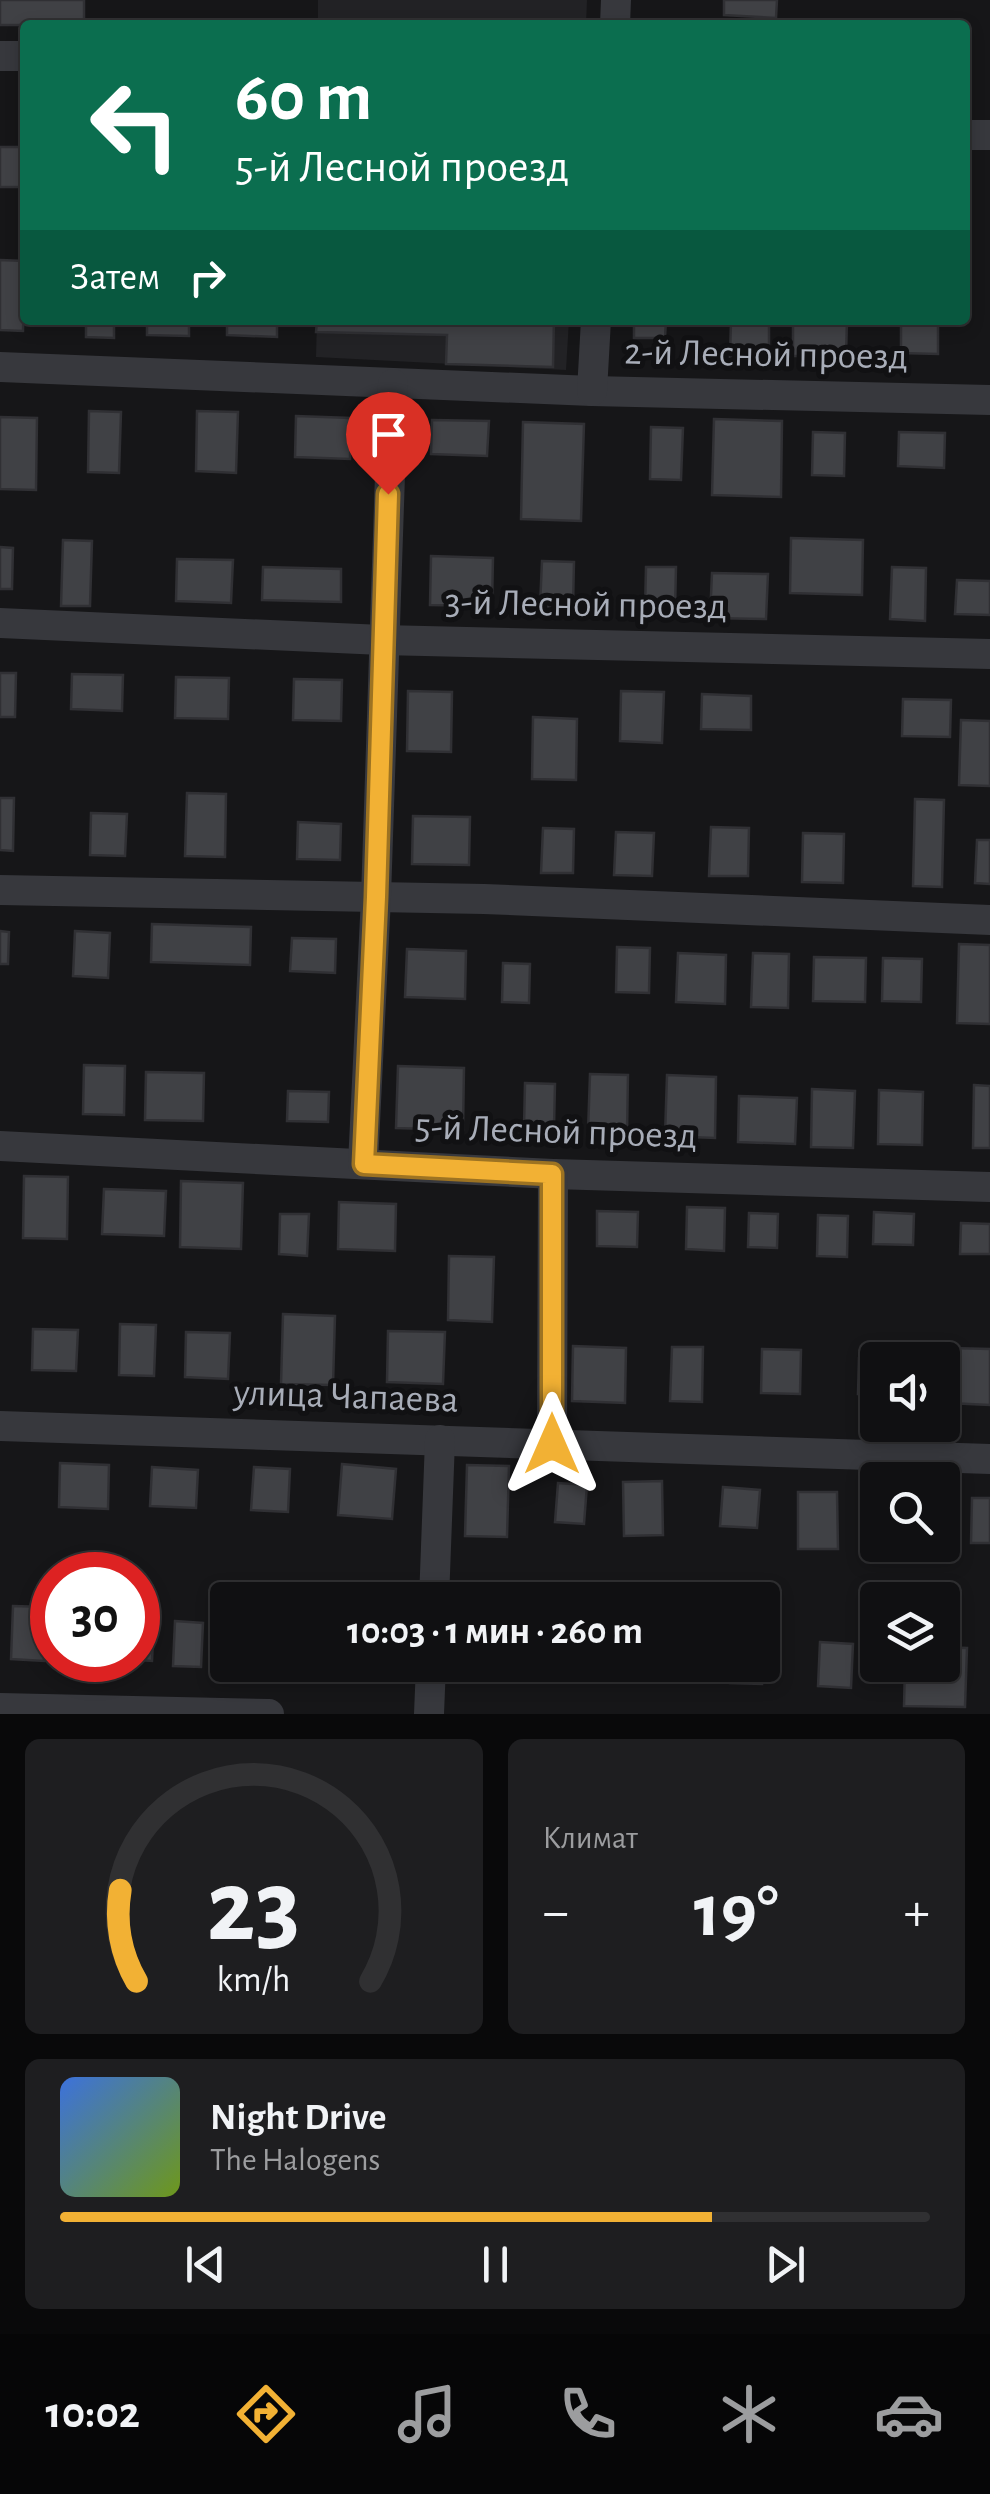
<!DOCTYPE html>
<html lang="ru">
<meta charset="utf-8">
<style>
body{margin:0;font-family:"Alegreya Sans",sans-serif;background:#1e1e20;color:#f1f3f6;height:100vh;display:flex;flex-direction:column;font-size:38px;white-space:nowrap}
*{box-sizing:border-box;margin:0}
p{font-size:32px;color:#9c9d9f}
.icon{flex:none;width:55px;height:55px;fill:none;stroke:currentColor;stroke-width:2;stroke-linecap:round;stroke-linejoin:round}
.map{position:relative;height:1714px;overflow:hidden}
.sheet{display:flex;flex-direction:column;gap:25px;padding:25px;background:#09090a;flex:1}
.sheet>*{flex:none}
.top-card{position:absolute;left:20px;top:20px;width:950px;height:305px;border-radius:10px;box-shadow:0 5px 15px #0003,0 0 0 2px #303032;background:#0b6e4f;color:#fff;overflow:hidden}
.fabs{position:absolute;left:860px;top:1342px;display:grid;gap:20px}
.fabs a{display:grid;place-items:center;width:100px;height:100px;border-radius:10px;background:#101012;box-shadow:0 5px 15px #0003,0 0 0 2px #303032;font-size:50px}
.speed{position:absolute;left:30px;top:1552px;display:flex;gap:20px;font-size:50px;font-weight:700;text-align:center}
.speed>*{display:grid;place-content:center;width:130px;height:130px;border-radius:50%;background:#101012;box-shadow:0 5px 15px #0003,0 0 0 2px #303032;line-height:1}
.speed .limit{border:15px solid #d22;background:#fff;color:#111}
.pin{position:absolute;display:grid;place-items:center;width:85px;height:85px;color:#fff;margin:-102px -42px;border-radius:50% 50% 50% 0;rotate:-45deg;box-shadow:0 0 10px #0007}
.pin .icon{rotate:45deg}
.me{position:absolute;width:110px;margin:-55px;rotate:0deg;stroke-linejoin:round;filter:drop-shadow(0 0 8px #0008)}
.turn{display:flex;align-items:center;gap:35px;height:210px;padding:0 50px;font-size:45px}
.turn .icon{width:130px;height:130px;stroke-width:2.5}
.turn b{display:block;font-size:70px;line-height:85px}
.then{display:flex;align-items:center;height:95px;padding:0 50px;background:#0003;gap:20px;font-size:38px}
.big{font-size:75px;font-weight:600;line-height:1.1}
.sheet .card{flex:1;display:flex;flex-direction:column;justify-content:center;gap:15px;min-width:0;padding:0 35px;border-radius:15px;background:#1e1e20}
.sheet .dial{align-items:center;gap:0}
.dial svg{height:260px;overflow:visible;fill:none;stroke:#303032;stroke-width:7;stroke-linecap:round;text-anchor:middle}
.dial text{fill:#f1f3f6;stroke:none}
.song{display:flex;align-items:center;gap:30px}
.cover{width:120px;height:120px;border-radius:15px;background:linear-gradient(135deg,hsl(220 70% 55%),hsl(80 70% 35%))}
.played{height:10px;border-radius:5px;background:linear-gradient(90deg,#f2b134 75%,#303032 75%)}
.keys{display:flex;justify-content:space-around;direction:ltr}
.heat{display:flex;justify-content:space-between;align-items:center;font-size:55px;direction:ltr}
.sheet .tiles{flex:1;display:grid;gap:25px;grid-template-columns:1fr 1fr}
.card:last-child{grid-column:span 2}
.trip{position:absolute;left:210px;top:1582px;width:570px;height:100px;border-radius:10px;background:#101012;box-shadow:0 5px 15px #0003,0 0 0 2px #303032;font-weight:600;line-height:100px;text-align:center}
.menu{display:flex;height:160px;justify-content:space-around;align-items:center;background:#060607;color:#9c9d9f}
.menu .icon{width:70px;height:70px}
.menu .active{color:#f2b134}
.menu b{font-size:45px;color:#f1f3f6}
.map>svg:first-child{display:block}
.built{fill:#222225}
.building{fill:#404145;stroke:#303034;stroke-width:2.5}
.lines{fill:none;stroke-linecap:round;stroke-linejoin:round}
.minor{stroke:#37383d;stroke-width:30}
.route-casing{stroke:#9d7322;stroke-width:25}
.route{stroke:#f2b134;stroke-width:18}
.labels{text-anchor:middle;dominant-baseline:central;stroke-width:10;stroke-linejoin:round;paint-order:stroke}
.street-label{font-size:38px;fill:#a8adb8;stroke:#111113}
</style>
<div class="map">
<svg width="990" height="1714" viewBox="0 0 990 1714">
<rect width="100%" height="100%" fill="#161618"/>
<!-- built -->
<g class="built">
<path d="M318 0H587L586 25H318Z"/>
<path d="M317 320H569L566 370 316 357Z"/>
</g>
<!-- building -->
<g class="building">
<rect x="0" y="0" width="84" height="25"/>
<path d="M724 0H777L776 18 724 15Z"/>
<rect x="0" y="147" width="25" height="40"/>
<path d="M0 260 25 261 23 331 0 330Z"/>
<path d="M86 320H114V338L86 337Z"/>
<path d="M147 320H189V336L147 335Z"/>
<path d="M227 320H277V337L227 335Z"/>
<path d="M317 320H554L553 367 446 364 447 335 316 332Z"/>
<path d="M634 320H666L665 338H634Z"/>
<path d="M731 320H769V357H730Z"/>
<path d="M793 320H847L846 356H793Z"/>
<path d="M901 320H938V354L901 353Z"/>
<path d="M89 411 121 412 119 473 88 472Z"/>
<path d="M197 411 238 412 236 473 196 471Z"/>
<path d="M296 416 351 418 350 459 295 457Z"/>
<path d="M0 417 37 418 36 490 0 489Z"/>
<path d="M714 419 782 421 781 497 712 495Z"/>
<path d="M432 420 489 421 487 456 431 454Z"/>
<path d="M523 422 584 424 581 521 521 519Z"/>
<path d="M651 427 683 428 681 480 650 479Z"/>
<path d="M813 432 845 433 844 476 812 475Z"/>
<path d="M899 432 945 433 944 468 898 466Z"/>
<path d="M791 538 863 540 862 595 790 593Z"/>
<path d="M63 540 92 541 90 606H61Z"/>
<path d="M0 547 13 548 12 589H0Z"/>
<path d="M431 556 493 558 492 606 430 605Z"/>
<path d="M177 559 233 560 231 603 176 601Z"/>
<path d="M542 561 574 562 573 607 540 606Z"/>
<path d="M263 567 341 569V602L262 600Z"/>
<path d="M646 567H676L675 611 645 610Z"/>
<path d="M892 567 926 568 925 621 890 619Z"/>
<path d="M712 573 768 574 766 619 710 618Z"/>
<path d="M957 580 990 581V615L955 614Z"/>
<path d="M0 673H16L15 717H0Z"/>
<path d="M72 674 123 675 122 711 71 709Z"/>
<path d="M176 677 229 678 228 719 175 718Z"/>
<path d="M294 679 342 680 341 721 293 720Z"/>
<path d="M408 691 452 692 451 752 407 751Z"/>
<path d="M621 691 664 692 662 743 620 741Z"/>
<path d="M702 694 751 696V730L701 729Z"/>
<path d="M903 699 951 700 950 737 902 736Z"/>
<path d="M533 717 577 719 576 780 532 779Z"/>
<path d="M961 720 990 721V786L959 785Z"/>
<path d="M187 793 226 794 225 857 185 856Z"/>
<path d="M0 798H14L13 851 0 850Z"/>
<path d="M915 799 944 800 942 887 913 886Z"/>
<path d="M91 813 127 814 125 856 90 855Z"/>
<path d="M413 816 470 817 469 865 412 864Z"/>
<path d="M298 822 341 824 340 860 297 859Z"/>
<path d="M711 827 749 828 748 876H709Z"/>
<path d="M543 828 574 829 573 873H541Z"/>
<path d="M616 832 654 833 652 876 614 875Z"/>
<path d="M803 833 844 834 843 883 802 882Z"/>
<path d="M977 840H990V884L975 883Z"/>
<path d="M152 924 251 927 250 965 151 962Z"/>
<path d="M0 931 9 932 8 964H0Z"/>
<path d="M75 931 110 933 108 978 73 976Z"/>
<path d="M292 938 336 939 335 973 290 971Z"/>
<path d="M959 944 990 945V1024L957 1023Z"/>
<path d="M617 947 650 948 649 993 616 992Z"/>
<path d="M407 949 466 951 465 999 405 997Z"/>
<path d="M678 953 726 955 725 1004 676 1002Z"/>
<path d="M753 953 789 954 788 1008 751 1007Z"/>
<path d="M814 957 866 958 865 1002 813 1001Z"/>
<path d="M883 958 922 959 921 1002 882 1001Z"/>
<path d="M503 963 530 964 529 1003 502 1002Z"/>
<path d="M84 1065 125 1066 124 1115 83 1114Z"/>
<path d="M398 1066 464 1068 463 1130 396 1128Z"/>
<path d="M146 1072 204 1073 203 1121 145 1120Z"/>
<path d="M590 1074 628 1075 627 1134 588 1132Z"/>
<path d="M667 1075 716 1077 715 1138 665 1136Z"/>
<path d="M525 1083 555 1084 554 1128 524 1127Z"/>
<path d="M974 1085 990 1086V1148H973Z"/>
<path d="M812 1089 855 1091 853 1148 811 1147Z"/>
<path d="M879 1090 923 1092 922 1145 878 1144Z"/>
<path d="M288 1091 329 1092 328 1122 287 1121Z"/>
<path d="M739 1096 797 1098 795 1144 738 1142Z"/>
<path d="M24 1176 68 1177 67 1239 23 1238Z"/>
<path d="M181 1181 243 1183 241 1249 180 1247Z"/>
<path d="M104 1189 166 1191 164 1236 102 1234Z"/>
<path d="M339 1202 396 1204 395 1251 338 1249Z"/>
<path d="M687 1207 725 1208 724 1251 686 1249Z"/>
<path d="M597 1211 638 1212 637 1247 597 1246Z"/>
<path d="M874 1212 914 1214 913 1245 873 1244Z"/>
<path d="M749 1213 778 1214 777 1248 748 1247Z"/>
<path d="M280 1214H309L307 1256 279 1254Z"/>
<path d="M818 1215 848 1216 847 1257 817 1256Z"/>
<path d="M961 1223 990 1224V1254H960Z"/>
<path d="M449 1256 494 1257 492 1322 448 1320Z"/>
<path d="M283 1314 335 1316 333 1385 281 1384Z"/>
<path d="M120 1324 156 1325 154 1376 119 1375Z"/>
<path d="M33 1329 78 1330 76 1371 32 1370Z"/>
<path d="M388 1331 445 1332 443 1384 387 1382Z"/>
<path d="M186 1332 230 1333 228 1379 185 1377Z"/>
<path d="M573 1346 626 1348 625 1403 572 1401Z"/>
<path d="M672 1347H703L702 1402 670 1401Z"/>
<path d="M950 1348 990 1349V1405L948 1403Z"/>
<path d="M762 1349 801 1350 800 1394 761 1393Z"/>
<path d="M859 1358 924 1360H878V1395L858 1394Z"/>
<path d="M60 1463 109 1465 108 1509 59 1507Z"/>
<path d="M342 1464 396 1469 392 1519 338 1515Z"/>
<path d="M467 1465 509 1466 507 1537 465 1536Z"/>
<path d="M152 1467 198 1470 196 1508 150 1506Z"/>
<path d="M254 1467 290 1469 288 1512 251 1510Z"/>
<path d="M662 1481 663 1535 624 1536 623 1482Z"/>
<path d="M558 1483 587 1485 584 1524 555 1522Z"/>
<path d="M723 1487 760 1490 757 1528 720 1526Z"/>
<path d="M798 1492H837L838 1549H798Z"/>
<path d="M972 1498H990V1543H971Z"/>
<path d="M13 1606 46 1607 44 1661 11 1659Z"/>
<path d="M138 1619 154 1620 152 1661 138 1660Z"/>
<path d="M175 1621 203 1623 201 1667 173 1666Z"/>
<path d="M820 1642 853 1644 851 1688 818 1686Z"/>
<path d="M942 1647 967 1648 965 1707 904 1706 905 1665H942Z"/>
<path d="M83 1660H114L113 1679 82 1677Z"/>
<path d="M239 1665H290V1676L239 1675Z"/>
<path d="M460 1665H505L504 1678 460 1677Z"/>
<path d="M564 1665H599L598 1677 563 1675Z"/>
<path d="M638 1665H661L660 1681 638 1680Z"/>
<path d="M730 1665H762V1684L730 1683Z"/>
</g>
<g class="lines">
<!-- minor -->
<g class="minor">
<path d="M615 25 616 0"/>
<path d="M0 56H25"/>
<path d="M965 135H990"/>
<path d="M0 367 592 391 990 400"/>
<path d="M592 391 596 320"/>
<path d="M0 623 382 640 990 654"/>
<path d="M0 890 484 899 990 920"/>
<path d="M0 1146 553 1174 990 1187"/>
<path d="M363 1164 376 897 393 384"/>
<path d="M0 1426 990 1459"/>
<path d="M552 1444 553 1174"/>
<path d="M434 1600 440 1440"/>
<path d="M0 1708 269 1714"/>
<path d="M429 1714 431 1665"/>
</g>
</g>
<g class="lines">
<!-- route casing -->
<g class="route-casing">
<path id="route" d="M388 494 376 897 364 1164 552 1174V1444"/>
</g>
<!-- route -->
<use href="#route" class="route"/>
</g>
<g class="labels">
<!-- street labels -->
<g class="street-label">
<text transform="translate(766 355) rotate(1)">2-й Лесной проезд</text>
<text transform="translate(586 605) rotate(1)">3-й Лесной проезд</text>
<text transform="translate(556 1132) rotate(2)">5-й Лесной проезд</text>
<text transform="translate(346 1397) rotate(2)">улица Чапаева</text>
</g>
</g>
</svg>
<div class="fabs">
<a><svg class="icon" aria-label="sound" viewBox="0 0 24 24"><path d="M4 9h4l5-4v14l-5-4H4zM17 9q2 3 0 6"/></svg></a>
<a><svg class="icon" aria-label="search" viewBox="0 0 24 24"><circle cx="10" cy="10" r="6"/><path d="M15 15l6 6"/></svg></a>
<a><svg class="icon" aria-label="layers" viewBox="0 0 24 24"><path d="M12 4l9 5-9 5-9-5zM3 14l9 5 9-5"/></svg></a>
</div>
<div class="speed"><div class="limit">30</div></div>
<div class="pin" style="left:388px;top:494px;background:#d93025"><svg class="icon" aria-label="arrive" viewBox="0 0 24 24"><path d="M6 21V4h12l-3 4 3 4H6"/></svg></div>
<svg class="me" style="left:552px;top:1444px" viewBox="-20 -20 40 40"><path d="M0-17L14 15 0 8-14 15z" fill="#f2b134" stroke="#fff" stroke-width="4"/></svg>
<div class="trip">10:03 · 1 мин · 260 m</div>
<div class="top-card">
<div class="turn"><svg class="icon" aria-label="left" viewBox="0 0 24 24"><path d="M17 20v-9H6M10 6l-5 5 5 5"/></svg><div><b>60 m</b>5-й Лесной проезд</div></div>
<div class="then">Затем<svg class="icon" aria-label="right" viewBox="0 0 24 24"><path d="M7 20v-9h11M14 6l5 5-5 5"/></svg></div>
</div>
</div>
<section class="sheet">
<div class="tiles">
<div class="card dial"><svg viewBox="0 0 100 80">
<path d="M14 69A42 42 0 1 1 86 69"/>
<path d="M14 69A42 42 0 0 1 9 41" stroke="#f2b134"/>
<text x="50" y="56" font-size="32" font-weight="700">23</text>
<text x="50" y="72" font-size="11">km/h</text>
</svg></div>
<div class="card"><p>Климат</p>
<div class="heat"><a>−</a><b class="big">19°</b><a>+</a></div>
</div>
<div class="card">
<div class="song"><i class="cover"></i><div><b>Night Drive</b><p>The Halogens</p></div></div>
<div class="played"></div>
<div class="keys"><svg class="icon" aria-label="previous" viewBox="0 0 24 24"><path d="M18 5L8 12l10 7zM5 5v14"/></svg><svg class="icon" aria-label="pause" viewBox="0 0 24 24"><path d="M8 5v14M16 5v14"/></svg><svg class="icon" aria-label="next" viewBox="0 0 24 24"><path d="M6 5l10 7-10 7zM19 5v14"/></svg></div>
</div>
</div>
</section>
<nav class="menu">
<b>10:02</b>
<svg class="icon active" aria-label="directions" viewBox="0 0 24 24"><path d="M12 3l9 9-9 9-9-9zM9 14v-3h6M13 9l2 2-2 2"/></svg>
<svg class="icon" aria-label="music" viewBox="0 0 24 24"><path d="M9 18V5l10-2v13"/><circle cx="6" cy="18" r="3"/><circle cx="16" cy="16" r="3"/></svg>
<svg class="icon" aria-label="phone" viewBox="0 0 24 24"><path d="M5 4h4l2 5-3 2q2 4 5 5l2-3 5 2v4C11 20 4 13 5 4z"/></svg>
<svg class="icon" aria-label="climate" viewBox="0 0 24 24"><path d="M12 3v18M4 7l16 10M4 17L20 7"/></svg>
<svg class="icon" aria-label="car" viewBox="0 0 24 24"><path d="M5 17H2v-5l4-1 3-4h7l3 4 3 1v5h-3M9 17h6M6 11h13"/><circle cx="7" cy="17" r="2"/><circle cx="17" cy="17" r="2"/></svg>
</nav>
